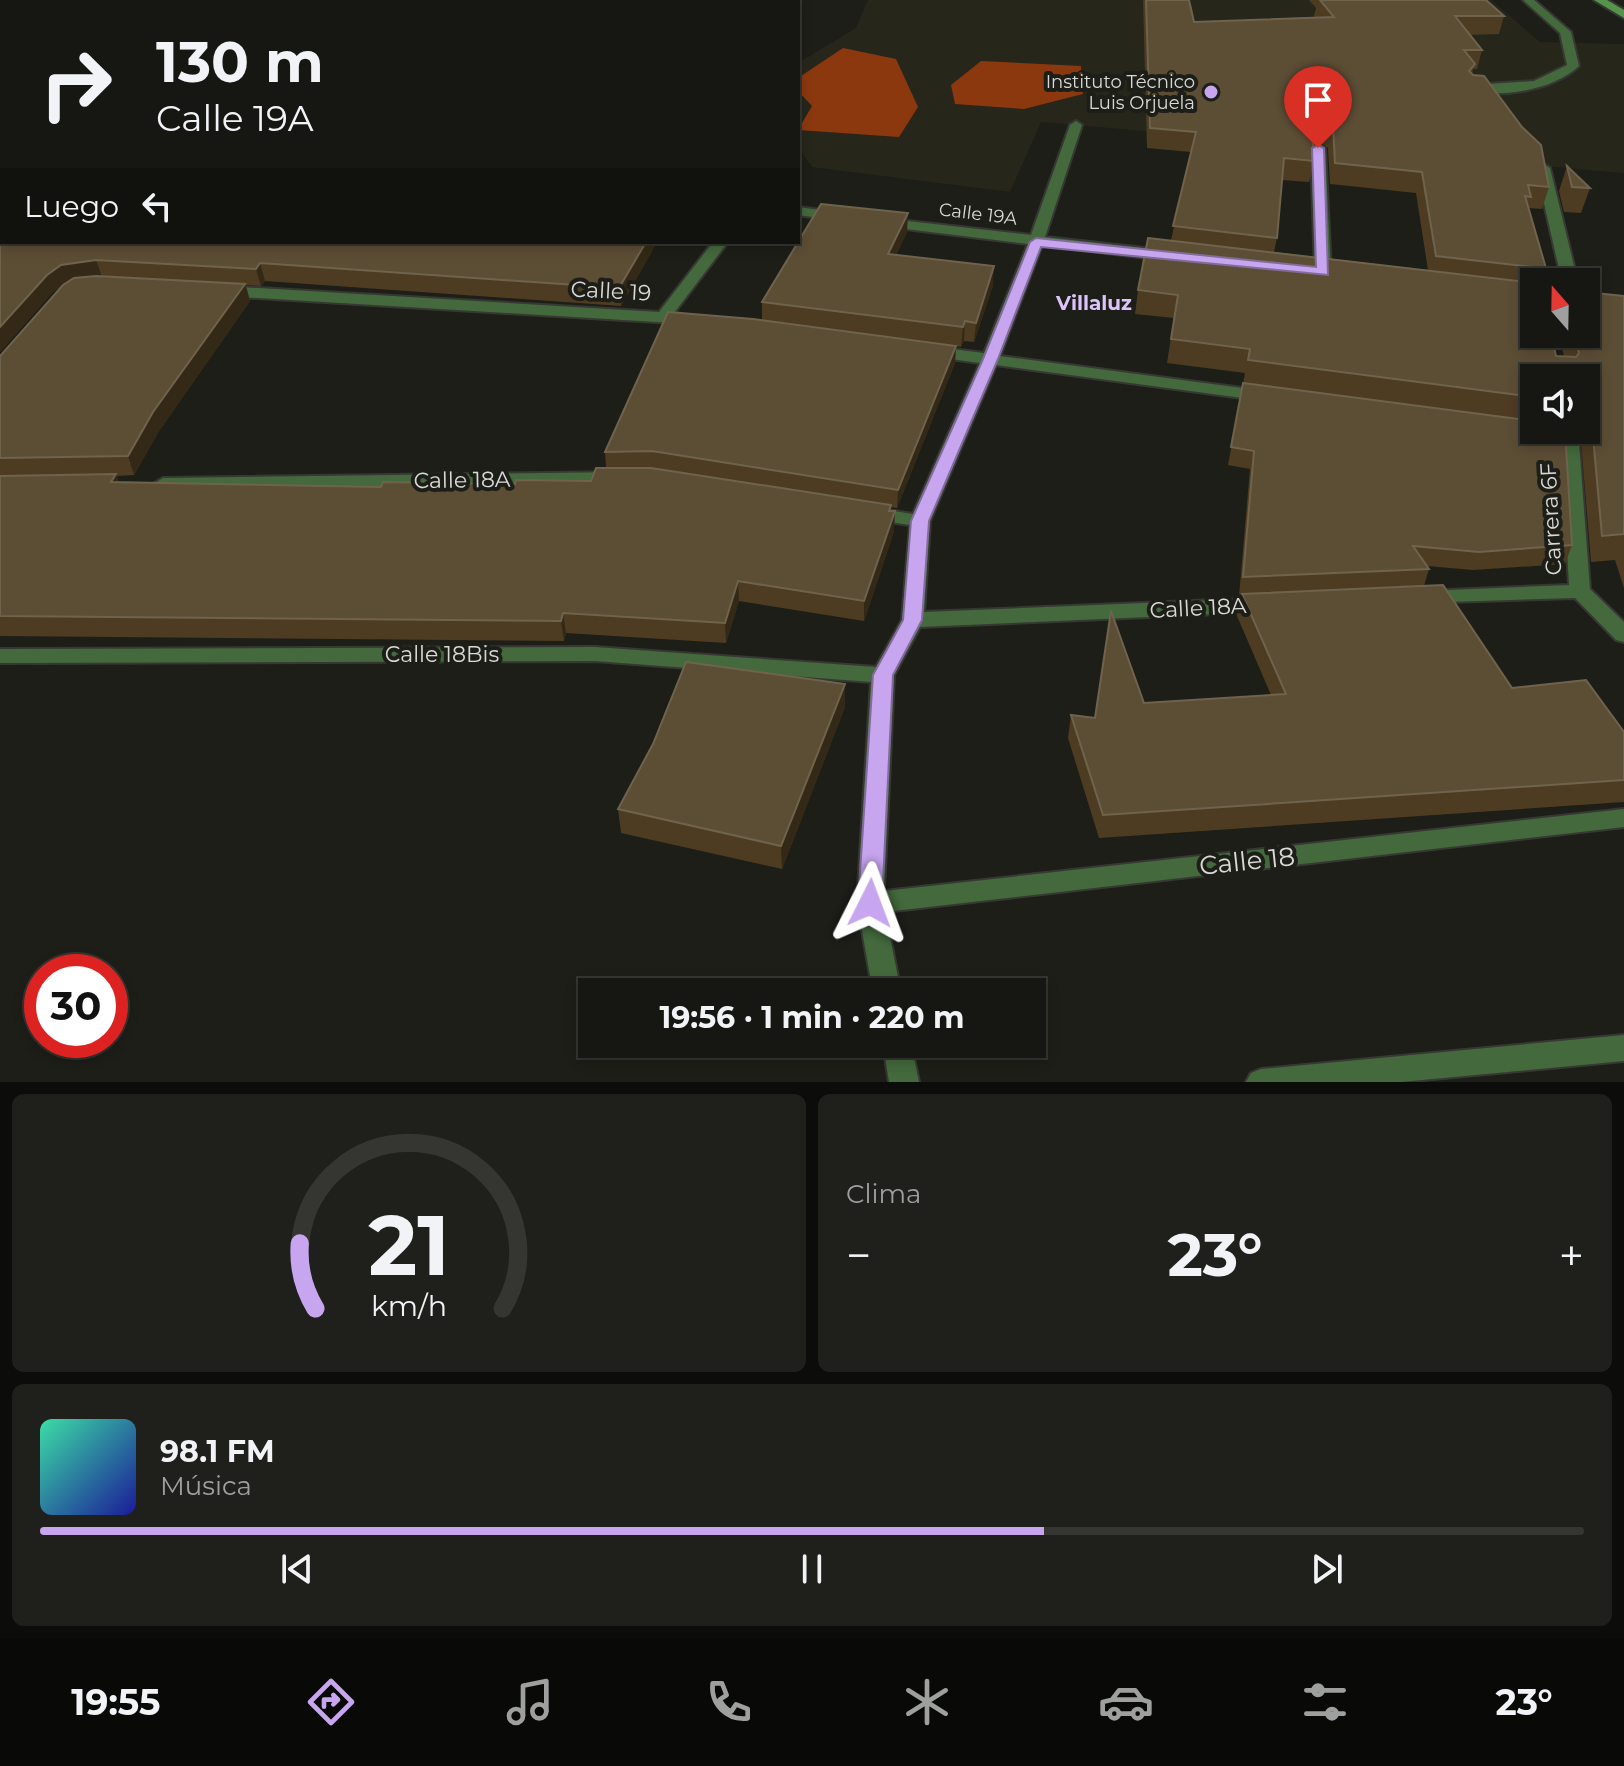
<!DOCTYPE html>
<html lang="es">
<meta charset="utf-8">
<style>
body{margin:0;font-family:Montserrat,sans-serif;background:#1f1f1b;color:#f1f3f6;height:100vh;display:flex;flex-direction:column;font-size:30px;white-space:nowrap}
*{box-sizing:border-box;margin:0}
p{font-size:26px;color:#9e9f9f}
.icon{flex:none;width:44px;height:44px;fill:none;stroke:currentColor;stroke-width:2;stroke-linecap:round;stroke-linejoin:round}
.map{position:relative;height:1082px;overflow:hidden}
.details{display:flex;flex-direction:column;gap:12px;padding:12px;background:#0c0c0a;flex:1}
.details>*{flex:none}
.top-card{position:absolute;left:0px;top:0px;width:800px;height:244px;box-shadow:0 4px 12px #0003,0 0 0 2px #353532;background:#161612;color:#f1f3f6;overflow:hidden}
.needle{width:52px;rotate:340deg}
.tools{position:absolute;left:1520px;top:268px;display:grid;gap:16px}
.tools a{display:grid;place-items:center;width:80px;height:80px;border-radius:0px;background:#161612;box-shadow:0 4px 12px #0003,0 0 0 2px #353532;font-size:40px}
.speed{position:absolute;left:24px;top:954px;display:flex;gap:16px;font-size:40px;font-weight:700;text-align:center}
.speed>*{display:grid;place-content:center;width:104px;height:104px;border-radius:50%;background:#161612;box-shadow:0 4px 12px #0003,0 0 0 2px #353532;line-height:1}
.speed .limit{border:12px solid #d22;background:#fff;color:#111}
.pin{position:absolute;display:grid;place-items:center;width:68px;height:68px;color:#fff;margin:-82px -34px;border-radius:50% 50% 50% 0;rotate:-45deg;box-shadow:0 0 8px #0007}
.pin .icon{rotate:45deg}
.me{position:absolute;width:88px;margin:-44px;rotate:3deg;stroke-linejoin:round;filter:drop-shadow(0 0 6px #0008)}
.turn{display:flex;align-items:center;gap:28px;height:168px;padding:0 24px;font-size:36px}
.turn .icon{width:104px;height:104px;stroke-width:2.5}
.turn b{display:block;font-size:56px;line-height:68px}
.then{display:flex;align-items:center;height:76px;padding:0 24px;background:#0003;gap:16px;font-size:30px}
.big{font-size:60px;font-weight:700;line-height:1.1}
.details .card{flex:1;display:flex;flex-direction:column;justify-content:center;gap:12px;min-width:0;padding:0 28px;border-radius:12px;background:#1f1f1b}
.details .dial{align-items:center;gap:0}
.dial svg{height:208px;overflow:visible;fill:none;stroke:#353532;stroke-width:7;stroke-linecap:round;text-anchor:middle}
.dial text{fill:#f1f3f6;stroke:none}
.song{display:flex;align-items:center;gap:24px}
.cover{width:96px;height:96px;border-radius:12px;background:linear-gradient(135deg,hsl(160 70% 55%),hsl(240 70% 35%))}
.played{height:8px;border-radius:4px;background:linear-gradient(90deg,#c7a6ef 65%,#353532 65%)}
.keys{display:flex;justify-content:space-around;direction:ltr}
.heat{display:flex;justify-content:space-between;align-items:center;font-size:44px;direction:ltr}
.details .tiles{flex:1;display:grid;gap:12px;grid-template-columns:1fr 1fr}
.card:last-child{grid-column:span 2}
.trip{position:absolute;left:578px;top:978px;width:468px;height:80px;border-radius:0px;background:#161612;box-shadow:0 4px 12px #0003,0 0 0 2px #353532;font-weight:700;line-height:80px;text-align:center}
.tab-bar{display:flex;height:128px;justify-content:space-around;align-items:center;background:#090907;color:#9e9f9f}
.tab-bar .icon{width:56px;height:56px}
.tab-bar .selected{color:#c7a6ef}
.tab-bar b{font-size:36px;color:#f1f3f6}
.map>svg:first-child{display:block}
.built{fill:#26261b}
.forest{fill:#8b380e}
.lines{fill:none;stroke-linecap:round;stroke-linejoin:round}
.street-casing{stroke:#373833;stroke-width:4}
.secondary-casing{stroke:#373833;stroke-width:4}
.street{fill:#43693c;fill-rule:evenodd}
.secondary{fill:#55944a;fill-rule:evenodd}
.wall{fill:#4d3c22;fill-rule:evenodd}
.shaded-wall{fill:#332916}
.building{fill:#5c4d35;stroke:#6f634e;stroke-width:2}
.route{fill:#c7a6ef;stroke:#816c9b;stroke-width:2}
.poi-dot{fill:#c7a6ef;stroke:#1d1e18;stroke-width:3}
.labels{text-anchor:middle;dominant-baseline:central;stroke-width:8;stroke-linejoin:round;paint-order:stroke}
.far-poi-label{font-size:18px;fill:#d9dad6;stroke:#1d1e18;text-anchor:end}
.far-street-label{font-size:18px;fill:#d9dad6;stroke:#1d1e18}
.far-neighbourhood-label{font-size:20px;font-weight:bold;fill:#dcc4fb;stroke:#1d1e18}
.street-label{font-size:22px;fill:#d9dad6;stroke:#1d1e18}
.near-street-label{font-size:26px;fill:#d9dad6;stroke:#1d1e18}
</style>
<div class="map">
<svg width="1624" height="1082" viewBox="0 0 1624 1082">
<rect width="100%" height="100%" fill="#1d1e18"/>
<!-- built -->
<path class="built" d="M868 0H1491L1540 42 1624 44V173L1041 122 1010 192 812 167 798 147V63L856 28Z"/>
<!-- forest -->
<g class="forest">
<path d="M0 0H218L220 2H2L0 114Z"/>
<path d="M843 48 896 59 918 107 899 137 798 130 812 106 798 91V78Z"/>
<path d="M981 61 1081 66 1083 94 1024 109 955 104 951 85Z"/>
</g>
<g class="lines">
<!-- street casing -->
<g class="street-casing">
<g id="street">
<path d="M1523 0H1534L1571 32 1579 66C1552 91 1503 97 1468 92L1466 89 1472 85 1534 81 1567 65 1560 33Z"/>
<path d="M1076 121 1082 125 1045 237 1171 251 1179 256 1171 261 1042 245 1000 356 1265 391 1274 396 1265 401 996 365 930 521 924 612 1264 598 1275 605 1264 612 920 627 894 675 884 891 1624 809V827L885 912 901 992H873L857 903 871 682 595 661 0 663V649L595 647 876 667 902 620 910 525 869 519 859 513 869 507 913 514 980 363 928 356 920 351 928 346 984 353 1028 244 881 226 874 222 881 218 1031 235 1070 125Z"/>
<path d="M1318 144 1325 148 1331 272 1323 277 1315 272 1311 148Z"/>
<path d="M1543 164 1550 168 1578 282H1562L1536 168Z"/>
<rect x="0" y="169" width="2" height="8"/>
<path d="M798 207 842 213 849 217 842 221 798 215Z"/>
<path d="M713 242H728L674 313 696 316 698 319 690 324 223 296 215 291 223 286 659 312Z"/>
<path d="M1560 430H1578L1590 589 1624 622V642L1616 640 1575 598 1417 603 1414 598 1424 591 1569 585Z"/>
<path d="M619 472 628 478 626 482 163 490 153 484 163 478Z"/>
<path d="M1624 1035V1061L1401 1082H1246L1251 1073 1261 1069Z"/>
<path d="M883 1044H911L919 1082H889Z"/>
</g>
</g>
<!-- secondary casing -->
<g class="secondary-casing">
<path id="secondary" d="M1594 0H1607L1624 10V18Z"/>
</g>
<!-- street -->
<use href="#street" class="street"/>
<!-- secondary -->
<use href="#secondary" class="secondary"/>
</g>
<!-- wall -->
<g class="wall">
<path d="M1143 0H1189L1194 22 1315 17 1314 16 1316 8 1309 0H1486L1504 16 1499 34 1469 35 1482 50 1477 69H1473L1472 74 1549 187 1542 209 1528 208 1550 282H1534V334L1556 356H1564L1558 334H1586L1624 296V588L1615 560 1591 562 1580 430H1586V378H1534V430L1572 545 1565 564 1473 570 1427 566 1429 569 1424 586 1512 688 1624 732V802L1099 838 1068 738 1071 715 1094 718 1144 703 1271 695 1237 616 1242 596H1239L1250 469 1228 465 1245 373 1167 363 1174 318 1135 314 1138 290 1171 240 1191 152 1147 148ZM1319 141 1328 148 1330 184 1416 193 1428 270 1274 252 1277 238 1282 180 1309 182 1314 161 1313 145Z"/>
<path d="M1567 166 1590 188 1581 213 1564 212 1559 191Z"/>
<path d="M0 181 2 242H657L621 306 265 281 261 286 246 285 250 301 159 431 134 475 117 476 119 483 381 487 515 484 591 481 606 468 605 452 762 320V302L907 232 896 255 993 285 974 342 964 341 961 347 956 346 955 363 897 508 891 507 894 531 864 621 739 601 726 643 566 633 564 641 0 636V356L62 286 53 292 0 352Z"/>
<path d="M845 684V707L782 869 621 833 618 809Z"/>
</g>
<!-- shaded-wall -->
<g class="shaded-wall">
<path d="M1324 121 1319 141 1308 148 1312 128Z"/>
<path d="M908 213 907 232 887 273 888 254Z"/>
<path d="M646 242H657L621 306 619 288Z"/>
<path d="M96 260 102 277 67 282 53 292 0 352V327L47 275 61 265Z"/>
<path d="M260 263 265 281 261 286 256 269Z"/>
<path d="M994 266 993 285 974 342 976 323Z"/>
<path d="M245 284 250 301 159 431 134 475 128 456 153 412Z"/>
<path d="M965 321 964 341 961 347 963 327Z"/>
<path d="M956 346 955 363 897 508 898 490Z"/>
<path d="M116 474 123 493 111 482Z"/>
<path d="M891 505 890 525 895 511 894 531 864 621V601Z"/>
<path d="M738 581 739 601 726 643 725 623Z"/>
<path d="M563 613 566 633 564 641 561 621Z"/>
<path d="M845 684V707L782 869 781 846Z"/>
</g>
<!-- building -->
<g class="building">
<path d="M1146 0H1189L1194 22 1334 17 1320 0H1486L1504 16H1455L1482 50H1464L1475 64 1469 71 1473 75 1484 76 1522 127 1541 145 1549 187 1528 185 1531 197 1525 196 1550 282H1544L1545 281V271L1542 268 1436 256 1422 172 1335 163 1333 127 1324 121 1312 128 1314 161 1284 158 1277 238 1173 226 1196 132 1150 128Z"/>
<path d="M1567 166 1590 188 1572 187Z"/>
<path d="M0 181H2V242H646L619 288 260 263 256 269 96 260 61 265 47 275 0 327Z"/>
<path d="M821 204 908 213 888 254 994 266 976 323 965 321 963 327 762 302Z"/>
<path d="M1148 238 1534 283V334H1551L1556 356 1576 357 1579 353 1573 334H1586V292L1624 296V534L1602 536 1590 403H1586V378H1534V397L1248 360 1250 349 1171 339 1178 295 1138 290Z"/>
<path d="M96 276 245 284 153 412 128 456 0 458V356L63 285 74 278Z"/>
<path d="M668 312 753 319 956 346 898 490 652 451 605 452Z"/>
<path d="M1243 383 1534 421V430H1565L1572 545 1479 552 1413 546 1429 569 1243 577 1254 451 1231 447Z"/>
<path d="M596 468H651L891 505 889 511H895L864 601 738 581 725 623 563 613 561 621 0 616V476L116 474 111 482 381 487 383 482 515 484 516 480 591 481Z"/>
<path d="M1443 585 1512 688 1586 680 1624 732V780L1103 815 1071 715 1095 718 1111 611 1144 703 1286 694 1242 594Z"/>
<path d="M686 662 845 684 781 846 618 809 653 744Z"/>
</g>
<!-- route -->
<path class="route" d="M1318 145 1324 148 1328 275 1041 247 998 359 929 521 922 620 893 675 882 903 878 910 870 913 862 910 858 903 873 675 903 620 911 521 983 359 1030 242 1036 238 1316 267 1312 148Z"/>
<!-- markers -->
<circle class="poi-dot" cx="1211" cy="92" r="8"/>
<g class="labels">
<!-- far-poi labels -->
<g class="far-poi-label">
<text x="1195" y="82">Instituto Técnico<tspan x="1195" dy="21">Luis Orjuela</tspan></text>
</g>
<!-- far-street labels -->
<g class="far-street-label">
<text transform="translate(978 214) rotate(7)">Calle 19A</text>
</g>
<!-- far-neighbourhood labels -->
<g class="far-neighbourhood-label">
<text x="1094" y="303">Villaluz</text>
</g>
<!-- street labels -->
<g class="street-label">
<text transform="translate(611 291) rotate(3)">Calle 19</text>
<text transform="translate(462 480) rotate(-1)">Calle 18A</text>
<text transform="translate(1551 519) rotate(-93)">Carrera 6F</text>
<text transform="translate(1198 608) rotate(-3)">Calle 18A</text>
<text x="442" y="654">Calle 18Bis</text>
</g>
<!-- near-street labels -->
<g class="near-street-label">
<text transform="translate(1247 861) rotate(-6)">Calle 18</text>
</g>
</g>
</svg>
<div class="tools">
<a><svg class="needle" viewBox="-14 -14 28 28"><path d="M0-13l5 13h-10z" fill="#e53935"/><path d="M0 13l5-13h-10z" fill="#9e9f9f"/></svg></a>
<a><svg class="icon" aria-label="sound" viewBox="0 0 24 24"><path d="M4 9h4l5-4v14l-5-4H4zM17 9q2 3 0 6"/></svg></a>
</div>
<div class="speed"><div class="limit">30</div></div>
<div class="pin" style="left:1318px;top:148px;background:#d93025"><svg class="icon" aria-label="arrive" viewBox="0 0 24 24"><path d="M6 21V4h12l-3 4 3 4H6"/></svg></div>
<svg class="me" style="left:870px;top:903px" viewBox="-20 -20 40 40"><path d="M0-17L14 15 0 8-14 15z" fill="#c7a6ef" stroke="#fff" stroke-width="4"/></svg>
<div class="trip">19:56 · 1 min · 220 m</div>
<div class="top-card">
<div class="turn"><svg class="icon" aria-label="right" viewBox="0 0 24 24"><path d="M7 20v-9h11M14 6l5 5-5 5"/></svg><div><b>130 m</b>Calle 19A</div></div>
<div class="then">Luego<svg class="icon" aria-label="left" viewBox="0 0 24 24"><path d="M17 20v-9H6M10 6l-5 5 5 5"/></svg></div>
</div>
</div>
<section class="details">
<div class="tiles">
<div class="card dial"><svg viewBox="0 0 100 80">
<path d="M14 69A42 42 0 1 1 86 69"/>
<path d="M14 69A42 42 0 0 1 8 44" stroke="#c7a6ef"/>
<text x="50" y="56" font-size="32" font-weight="700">21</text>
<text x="50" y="72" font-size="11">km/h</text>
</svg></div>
<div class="card"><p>Clima</p>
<div class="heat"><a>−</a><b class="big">23°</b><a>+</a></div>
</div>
<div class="card">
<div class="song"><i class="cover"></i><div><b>98.1 FM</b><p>Música</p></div></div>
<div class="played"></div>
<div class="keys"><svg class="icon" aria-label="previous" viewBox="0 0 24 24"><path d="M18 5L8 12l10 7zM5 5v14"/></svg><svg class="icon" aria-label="pause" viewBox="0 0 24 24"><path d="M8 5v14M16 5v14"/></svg><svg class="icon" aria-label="next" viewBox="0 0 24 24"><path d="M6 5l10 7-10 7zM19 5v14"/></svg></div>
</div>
</div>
</section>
<nav class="tab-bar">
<b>19:55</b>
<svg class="icon selected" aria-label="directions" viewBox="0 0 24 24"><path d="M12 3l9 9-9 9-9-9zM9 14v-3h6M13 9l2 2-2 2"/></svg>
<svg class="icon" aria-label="music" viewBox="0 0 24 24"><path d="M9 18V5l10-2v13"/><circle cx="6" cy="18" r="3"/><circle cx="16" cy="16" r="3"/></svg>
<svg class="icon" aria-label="phone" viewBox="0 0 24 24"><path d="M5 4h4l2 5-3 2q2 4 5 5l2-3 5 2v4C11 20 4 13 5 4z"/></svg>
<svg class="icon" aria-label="climate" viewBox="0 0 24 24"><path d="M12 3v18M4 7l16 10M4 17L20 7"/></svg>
<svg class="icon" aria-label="car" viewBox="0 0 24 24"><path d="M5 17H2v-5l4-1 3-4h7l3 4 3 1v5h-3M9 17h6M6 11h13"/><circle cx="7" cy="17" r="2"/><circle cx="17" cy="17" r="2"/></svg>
<svg class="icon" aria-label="filters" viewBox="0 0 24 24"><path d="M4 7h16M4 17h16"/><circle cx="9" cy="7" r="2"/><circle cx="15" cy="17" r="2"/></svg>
<b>23°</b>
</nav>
